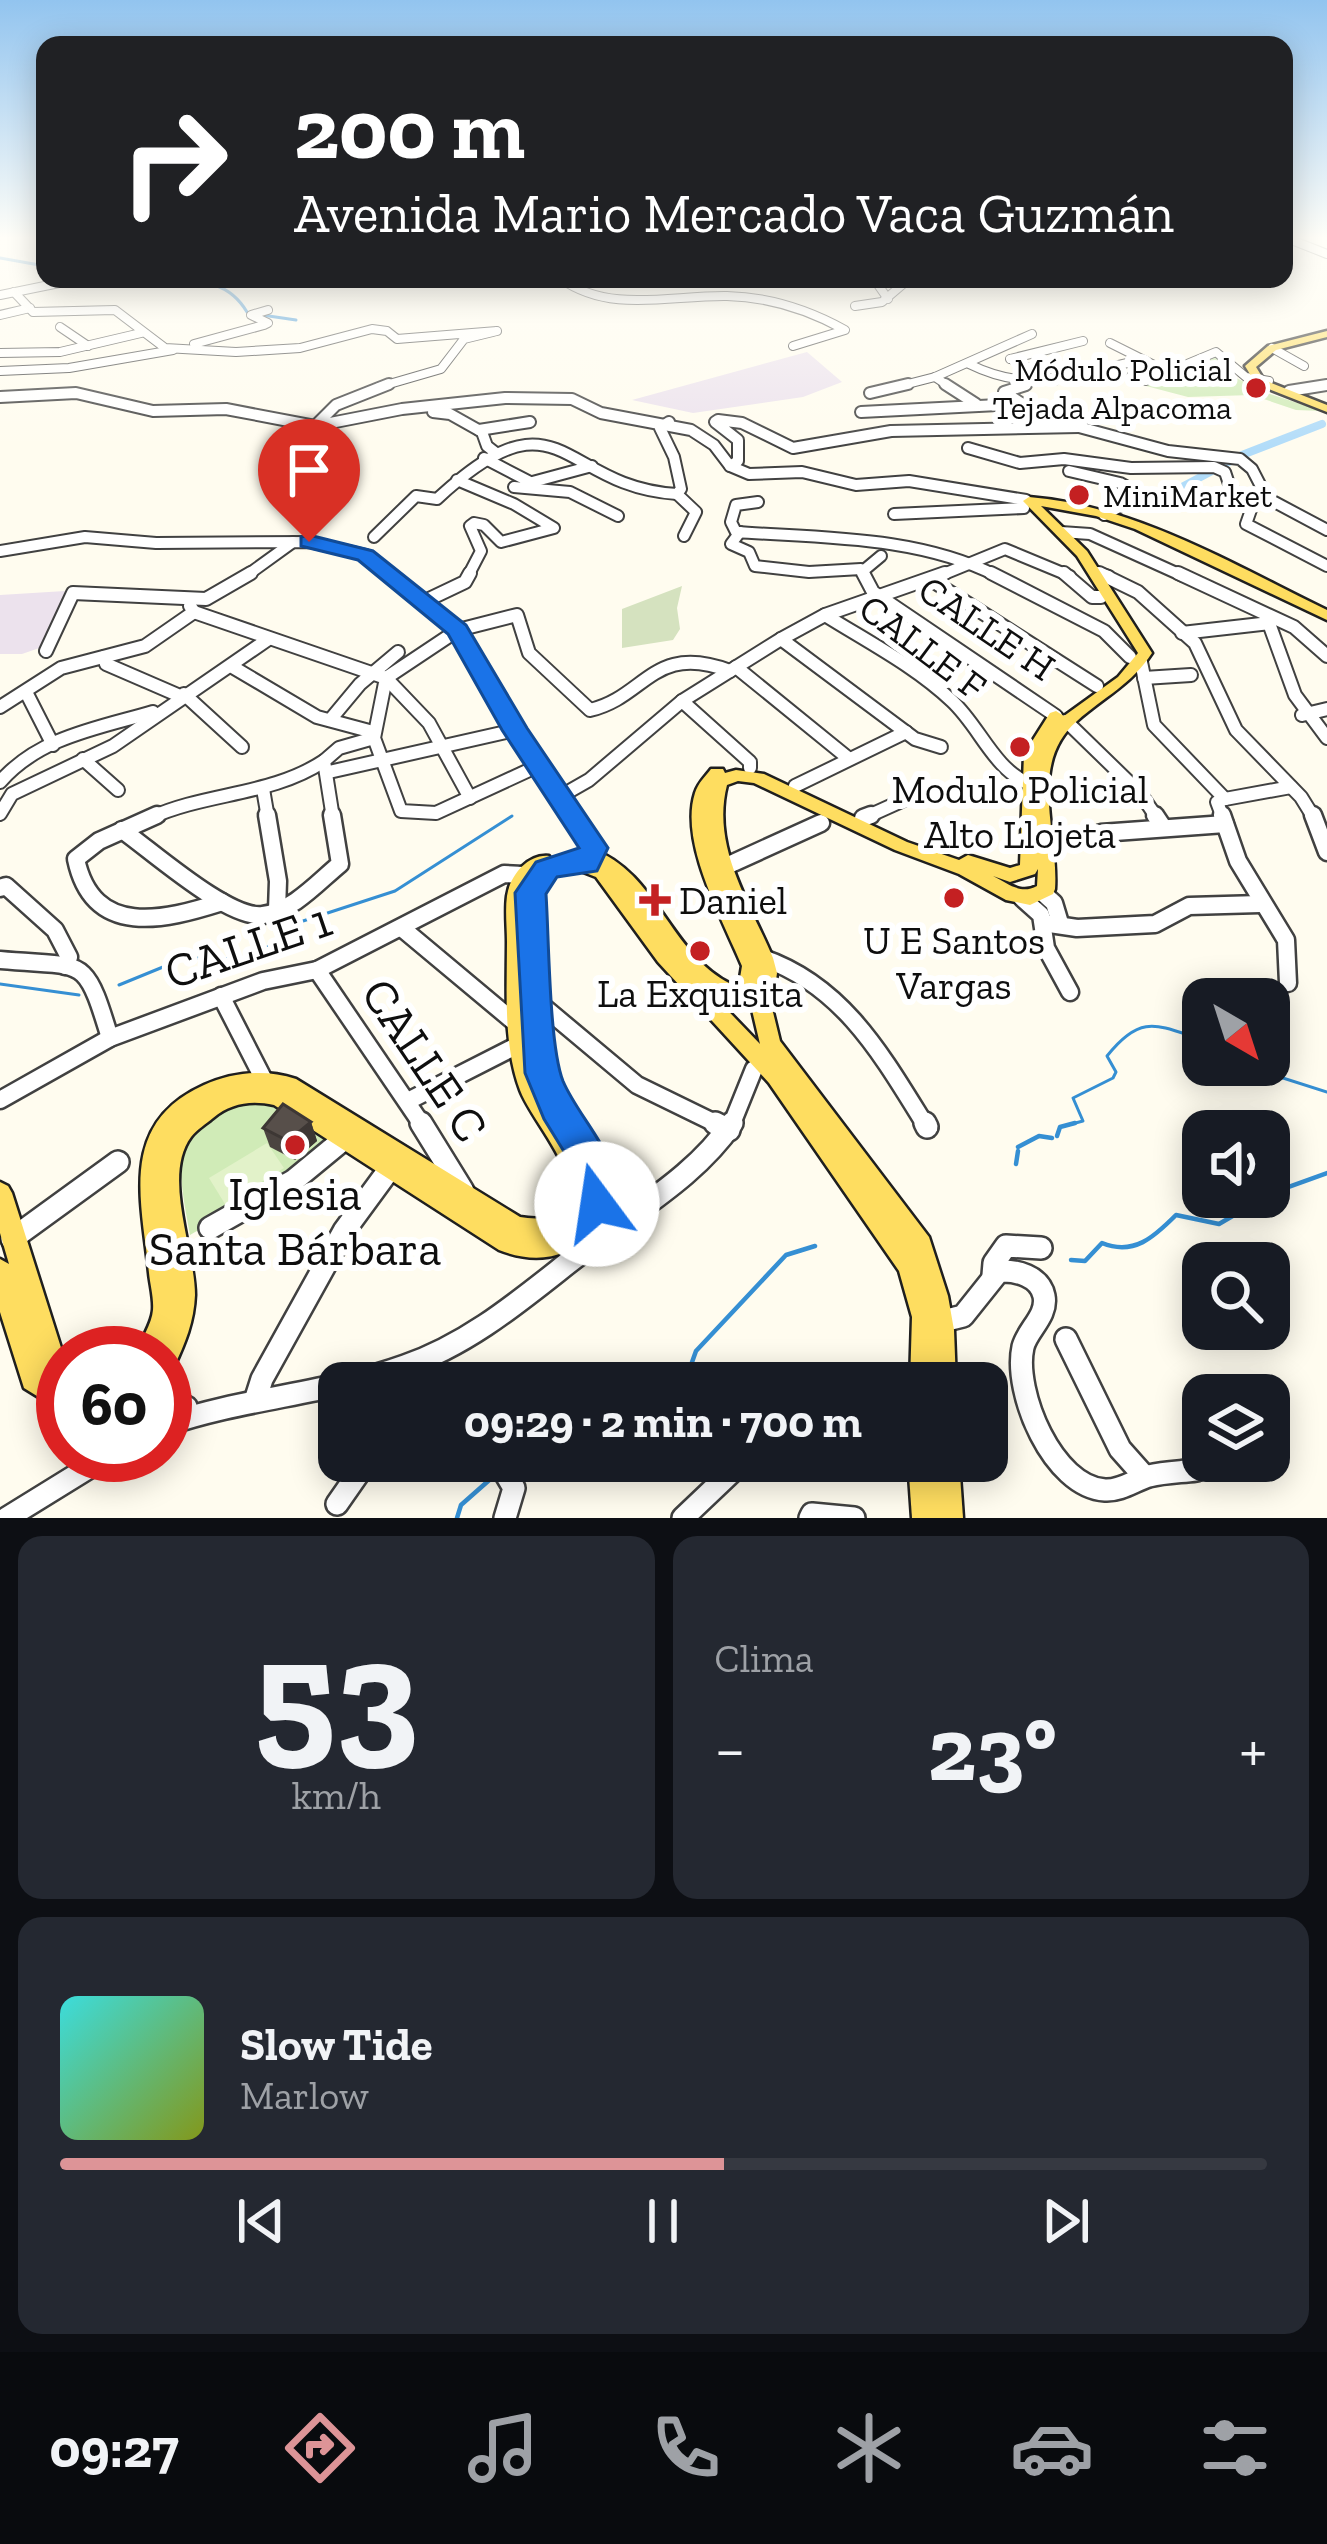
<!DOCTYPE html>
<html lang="es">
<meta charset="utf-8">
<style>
body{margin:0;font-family:"Zilla Slab",serif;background:#242831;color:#f1f3f6;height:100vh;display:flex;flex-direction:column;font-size:45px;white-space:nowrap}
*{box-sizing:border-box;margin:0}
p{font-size:39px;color:#9ea1a6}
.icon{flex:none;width:66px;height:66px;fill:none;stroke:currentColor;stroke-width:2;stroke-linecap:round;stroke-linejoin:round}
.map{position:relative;height:1518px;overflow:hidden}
.drawer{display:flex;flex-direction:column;gap:18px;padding:18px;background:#0d0f14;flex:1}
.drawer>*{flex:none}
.guide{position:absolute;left:36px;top:36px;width:1257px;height:252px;border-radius:24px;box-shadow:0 6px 30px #0003;background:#202124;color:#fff;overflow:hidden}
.needle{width:78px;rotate:141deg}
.controls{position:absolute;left:1182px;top:978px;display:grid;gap:24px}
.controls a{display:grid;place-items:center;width:108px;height:108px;border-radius:24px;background:#171b24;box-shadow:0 6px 30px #0003;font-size:60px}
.speed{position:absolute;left:36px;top:1326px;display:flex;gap:24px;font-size:60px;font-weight:700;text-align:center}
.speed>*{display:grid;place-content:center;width:156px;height:156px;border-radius:50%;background:#171b24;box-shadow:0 6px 30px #0003;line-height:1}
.speed .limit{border:18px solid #d22;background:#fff;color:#111}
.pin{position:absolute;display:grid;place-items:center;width:102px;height:102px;color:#fff;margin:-123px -51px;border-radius:50% 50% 50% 0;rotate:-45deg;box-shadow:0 0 12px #0007}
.pin .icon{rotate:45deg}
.me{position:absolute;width:132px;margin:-66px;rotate:346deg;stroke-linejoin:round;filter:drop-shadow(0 0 9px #0008)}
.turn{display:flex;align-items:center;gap:42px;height:252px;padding:0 60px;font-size:54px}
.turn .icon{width:156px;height:156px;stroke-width:2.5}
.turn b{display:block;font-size:84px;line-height:102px}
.big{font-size:90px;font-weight:700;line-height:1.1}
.drawer .widget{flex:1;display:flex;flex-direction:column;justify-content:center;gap:18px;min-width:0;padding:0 42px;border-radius:24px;background:#242831}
.drawer .dial{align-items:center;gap:0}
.dial b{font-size:156px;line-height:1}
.song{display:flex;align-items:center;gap:36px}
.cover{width:144px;height:144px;border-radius:18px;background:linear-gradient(135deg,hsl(180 70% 55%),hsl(70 70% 35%))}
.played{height:12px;border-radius:6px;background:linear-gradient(90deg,#dd9497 55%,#363941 55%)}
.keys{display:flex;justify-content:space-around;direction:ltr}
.heat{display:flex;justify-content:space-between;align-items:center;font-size:66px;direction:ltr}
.drawer .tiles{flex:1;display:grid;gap:18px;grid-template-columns:1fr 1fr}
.widget:last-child{grid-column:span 2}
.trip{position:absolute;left:318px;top:1362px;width:690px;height:120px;border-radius:24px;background:#171b24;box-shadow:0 6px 30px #0003;font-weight:700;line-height:120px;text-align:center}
.tabs{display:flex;height:192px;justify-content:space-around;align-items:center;background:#090b0e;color:#9ea1a6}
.tabs .icon{width:84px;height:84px}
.tabs .current{color:#dd9497}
.tabs b{font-size:54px;color:#f1f3f6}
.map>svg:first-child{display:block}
.industrial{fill:#ece2ed}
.green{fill:#d0ebb7}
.cemetery{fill:#d5e2bf}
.pitch{fill:#e2f2c9}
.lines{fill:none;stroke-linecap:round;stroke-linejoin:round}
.stream-far1{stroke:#358fd3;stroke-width:3}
.stream{stroke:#358fd3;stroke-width:4.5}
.canal{stroke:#b1dcf9;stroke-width:8}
.minor-far4-casing{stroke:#414141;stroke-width:10}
.minor-far3-casing{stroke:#414141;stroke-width:14}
.minor-far2-casing{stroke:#414141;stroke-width:16}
.minor-far1-casing{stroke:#414141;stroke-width:21}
.minor-casing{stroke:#414141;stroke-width:26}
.major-casing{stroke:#1f1f1f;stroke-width:5}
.minor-far4{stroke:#fff;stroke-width:8}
.minor-far3{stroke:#fff;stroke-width:10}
.minor-far2{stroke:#fff;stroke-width:12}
.minor-far1{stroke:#fff;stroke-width:16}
.minor{stroke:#fff;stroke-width:21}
.major{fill:#fedd60;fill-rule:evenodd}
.wall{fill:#4b4440}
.shaded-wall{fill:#3d3734}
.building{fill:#574f4a;stroke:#3d3734;stroke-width:3}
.route{fill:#1a73e8;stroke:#114b97;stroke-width:3}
.poi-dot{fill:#c42022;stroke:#fff;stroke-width:4.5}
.labels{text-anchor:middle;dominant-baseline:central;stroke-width:12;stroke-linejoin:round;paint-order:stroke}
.far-poi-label{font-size:33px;fill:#0e0e0e;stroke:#fff;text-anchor:end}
.street-label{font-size:39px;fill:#0e0e0e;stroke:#fff}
.poi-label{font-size:39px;fill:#0e0e0e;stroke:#fff}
.near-street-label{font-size:48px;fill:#0e0e0e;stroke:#fff}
.near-poi-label{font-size:48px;fill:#0e0e0e;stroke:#fff}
</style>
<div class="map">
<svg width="1327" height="1518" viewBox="0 0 1327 1518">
<rect width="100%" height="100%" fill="#fffcef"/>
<!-- industrial -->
<g class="industrial">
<path d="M807 352 842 382 803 397 693 413 632 400Z"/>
<path d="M65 591 45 646 22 654H0V595Z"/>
</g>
<!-- green -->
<g class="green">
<path d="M1214 354 1224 367 1218 369 1267 393 1322 411 1296 410 1252 395 1188 397 1146 386Z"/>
<path d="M259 1099 327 1137 330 1144 294 1174 190 1235C176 1159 166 1117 259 1099Z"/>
</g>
<!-- cemetery -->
<path class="cemetery" d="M682 586 677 608 680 629 673 640 622 648V609Z"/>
<!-- pitch -->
<path class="pitch" d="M267 1143 284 1168 225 1204 209 1178Z"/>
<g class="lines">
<!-- stream-far1 -->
<g class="stream-far1">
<path d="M0 258 45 266"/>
<path d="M171 279C204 281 229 282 247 312"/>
<path d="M262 315 296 320"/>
<path d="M0 984 79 995"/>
<path d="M119 985 185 958 251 959 303 921 395 891 512 816"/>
<path d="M1242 1065 1327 1092"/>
<path d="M1064 1126 1083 1121 1073 1098 1113 1078 1116 1072 1107 1056C1141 1013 1157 1025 1203 1040"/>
</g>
<!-- stream -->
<g class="stream">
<path d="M1057 1136 1060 1127 1075 1123"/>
<path d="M1018 1147 1039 1136 1052 1138"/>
<path d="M1016 1164 1018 1151"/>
<path d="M1269 1194 1327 1173"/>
<path d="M1071 1260 1085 1261 1102 1243C1134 1256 1154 1237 1176 1215L1219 1224 1265 1197"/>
<path d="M627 1383 651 1381 691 1365 696 1351 786 1255 815 1246"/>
<path d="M457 1518 461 1505 495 1475"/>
</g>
<!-- canal -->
<path class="canal" d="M1180 488 1242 455 1322 424"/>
<!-- minor-far4 casing -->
<g class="minor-far4-casing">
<g id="minor-far4">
<path d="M1284 237 1327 254"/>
<path d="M561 279C611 314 670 295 727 296 769 297 809 310 845 330L793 346"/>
<path d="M874 279 888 299"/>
<path d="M1103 279H1120"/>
<path d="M14 292 33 312 115 310 165 348 236 352 300 348 372 329 387 331 397 339 497 331 464 339 441 369 379 387"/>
<path d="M0 295 69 281"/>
<path d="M855 306 882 302 909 279"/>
<path d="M0 315 30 308"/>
<path d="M60 327 88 346"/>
<path d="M1110 343 1154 365 1140 362"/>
<path d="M194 344 264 325 268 323 251 315 268 310"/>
<path d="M1272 348 1304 366"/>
<path d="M0 353 60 352 141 333"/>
<path d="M1010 359 1083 341"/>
<path d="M1011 359 1055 381"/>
<path d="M969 364C1032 395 1071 375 1136 361L1141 366 1130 377 1146 381 1216 352 1246 377 1269 381"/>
<path d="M0 371 69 368 173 350"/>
<path d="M935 377 950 387"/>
<path d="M896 387 935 377 1032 334"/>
<path d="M1021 387 1026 385"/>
<path d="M1316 387 1327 385"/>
</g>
</g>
<!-- minor-far3 casing -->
<g class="minor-far3-casing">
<g id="minor-far3">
<path d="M945 384 976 404"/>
<path d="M1026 385 1004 392 1024 405 1076 421 1079 427 1168 451 1240 459 1252 469 1267 498 1327 530"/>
<path d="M1289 391 1327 385"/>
<path d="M870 393 908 384"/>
<path d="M0 397 76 393 153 411 226 409 315 426 402 409 505 398 572 399 601 413 691 430 714 445 730 466 749 474 802 472 856 485 909 481 1026 500"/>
<path d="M433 412 450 414 482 432 487 446 496 453"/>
<path d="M861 412 1018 404"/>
<path d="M315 426 336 405 389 384"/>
<path d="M479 430 530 422"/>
<path d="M968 448 1020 463 1064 459 1131 468 1214 467 1225 472 1230 487 1252 507 1246 524 1327 566"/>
<path d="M484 458 530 482"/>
<path d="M730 466 738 461V440L715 422 718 420 742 423 793 448 891 431 1079 427"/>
<path d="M1069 471 1120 483 1149 499"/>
<path d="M457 480 514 504 554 528 501 542 484 525 474 523 470 526 481 551 468 576"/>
<path d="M525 484 592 466"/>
<path d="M514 487 570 492 618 516"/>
<path d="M677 494 696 512 684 536"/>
<path d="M758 502 736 505 731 522 736 532C823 538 919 536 997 576"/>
<path d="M894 514 1024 508"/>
<path d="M1104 515 1127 503 1149 499"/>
<path d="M740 532 731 544 749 552 755 566 809 572 861 569 865 576"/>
<path d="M1061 532 1090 534 1183 576"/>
<path d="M374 537 416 496 437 499C562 383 559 487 677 494L681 489 674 457 660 428 669 422"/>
<path d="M0 551 85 537 156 543 309 542 366 555 391 576"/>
<path d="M863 571 881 556"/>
<path d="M1095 572 1109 576"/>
<path d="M246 576 293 542"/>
<path d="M939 576 1005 549 1070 576"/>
</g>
</g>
<!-- minor-far2 casing -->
<g class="minor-far2-casing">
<g id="minor-far2">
<path d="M388 573 461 634 515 730 574 818"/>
<path d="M863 573 873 592 1056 716"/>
<path d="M991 573 1104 631 1130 657"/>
<path d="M1064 573 1092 597H1101"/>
<path d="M1099 573 1138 592 1195 643 1236 730 1301 797 1314 818"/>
<path d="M1178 573 1294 627 1327 656"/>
<path d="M931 580 1097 686"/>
<path d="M423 602 465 582 470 573"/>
<path d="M194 612 386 678 374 738 401 811 436 813 540 765"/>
<path d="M825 615C868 642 915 666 952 701 980 727 993 768 1029 784"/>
<path d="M1266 615 1295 695 1327 738"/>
<path d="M1182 633 1270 623"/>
<path d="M781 639 915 739 941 747"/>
<path d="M46 651 73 593 206 599 251 573"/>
<path d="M104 657 106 664 180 696"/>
<path d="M1141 662 1154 725 1225 799"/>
<path d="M231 666 317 717 373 732"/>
<path d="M736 667 848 758"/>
<path d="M1144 678 1191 675"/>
<path d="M26 692 53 745"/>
<path d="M184 694 242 747"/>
<path d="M682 701 750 762V768"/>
<path d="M0 707 61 668 145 646 194 612 190 606"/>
<path d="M1302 715 1327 709"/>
<path d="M330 720 360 684 398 652"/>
<path d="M1066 721 1140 793 1157 818"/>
<path d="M83 759 118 790"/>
<path d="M329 772 515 730"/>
<path d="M0 782C39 737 98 728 153 712"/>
<path d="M795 786 906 732"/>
<path d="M263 789 268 818"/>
<path d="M561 796 589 780 682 701 781 639 825 615 945 573"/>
<path d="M470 798 429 723 386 678 458 630 517 615 529 653 590 710C646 697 653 642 730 671"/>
<path d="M1225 799 1291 787"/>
<path d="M0 814 12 794 113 746 267 640"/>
<path d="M150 818C207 792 271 796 324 761"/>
<path d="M333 818 324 761 339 748 374 738"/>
<path d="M864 818 915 795 976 790"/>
<path d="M1223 818 1217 802 1225 799"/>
</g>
</g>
<!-- minor-far1 casing -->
<g class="minor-far1-casing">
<g id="minor-far1">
<path d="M157 815 99 841 76 859C93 939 165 920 222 902"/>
<path d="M267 815 278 881 277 910"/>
<path d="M572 815 594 848 592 855"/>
<path d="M1155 815 1163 827"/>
<path d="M1222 815 1238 861 1286 940 1288 983"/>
<path d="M1313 815 1327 852"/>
<path d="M863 818 871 815"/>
<path d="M122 830C152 851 229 920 263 915 293 911 318 882 340 864L332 815"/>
<path d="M1101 833 1225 824"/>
<path d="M722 868 821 823"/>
<path d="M0 888 6 886 55 930 69 957 65 966"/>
<path d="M1043 893 1054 903 1060 923"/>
<path d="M1022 898 1041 915 1046 948 1070 992"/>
<path d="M1043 923 1077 928 1155 924 1189 906 1260 904"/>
<path d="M403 929 512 1020 522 1019"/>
<path d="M763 958C844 986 883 1057 926 1126"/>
<path d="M0 960C85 968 84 952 110 1038"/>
<path d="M317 970 423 1126"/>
<path d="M221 996 263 1078"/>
<path d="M537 1010 545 1008 637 1085 721 1126"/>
<path d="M0 1100 110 1038 263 981 317 970 504 874 523 875"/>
<path d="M408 1101 522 1043"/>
<path d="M731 1126 754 1069"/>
</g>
</g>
<!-- minor casing -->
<g class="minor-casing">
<g id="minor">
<path d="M421 1123 463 1191"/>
<path d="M715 1123 729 1130"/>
<path d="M925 1123 927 1127"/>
<path d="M210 1228 293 1181 344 1139"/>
<path d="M12 1239 118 1162"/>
<path d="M993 1275 994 1263 1006 1246 1041 1248"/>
<path d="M943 1321 963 1316 999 1271C1016 1270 1040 1276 1044 1296 1048 1316 1027 1330 1023 1347 1013 1392 1053 1487 1105 1490 1121 1491 1135 1480 1149 1476 1165 1472 1181 1472 1196 1470"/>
<path d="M1066 1339 1120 1449 1144 1476"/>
<path d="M165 1398 186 1407V1417"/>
<path d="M255 1401 262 1379 344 1231 391 1167"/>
<path d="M165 1425C243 1398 327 1394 405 1366 478 1341 534 1288 595 1242 643 1205 697 1174 732 1123"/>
<path d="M498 1461 514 1488 505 1518"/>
<path d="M886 1461 922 1469"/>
<path d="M337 1504 367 1461"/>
<path d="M7 1518 109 1455"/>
<path d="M683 1518 743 1461"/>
<path d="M810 1518 812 1514 854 1518"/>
</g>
</g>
<!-- major casing -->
<g class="major-casing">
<g id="major">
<path d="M1327 331V337L1276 350 1256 367 1264 380 1327 405V412L1256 384 1245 366 1268 346Z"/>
<path d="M1029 497C1137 506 1232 564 1327 610V620L1135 529 1096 516 1041 506 1087 551 1152 653C1132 684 1104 697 1077 721 1027 764 1059 833 1055 889L1053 894 1030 905 1006 900 959 874 895 850 754 783 738 781 727 785C711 847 750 903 773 958L777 973 772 1008 780 1041 929 1237 948 1296 954 1330 956 1383H910L912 1317 899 1271 769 1083 658 962 596 877 578 870 552 874C547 882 540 889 540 898 538 913 541 930 542 945 544 989 541 1051 561 1091 576 1123 609 1153 609 1190 609 1206 601 1220 591 1232 567 1261 532 1263 499 1250L274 1105C251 1100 231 1103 213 1118 206 1124 196 1130 191 1137 162 1176 195 1250 195 1295 194 1322 185 1343 174 1367L165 1371V1353H135C141 1340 152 1324 153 1310 154 1298 150 1284 149 1273 141 1198 119 1123 204 1085 233 1072 265 1069 296 1079L520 1217C538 1220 561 1220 567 1199 577 1167 531 1120 520 1090 503 1044 507 991 507 942 507 927 505 911 507 896 510 875 528 854 549 856L552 862 579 857 585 858 583 855 586 851 592 849C657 872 670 954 731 984L740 978 742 966C723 920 679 843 695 793 698 783 705 777 711 769H723L725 773 736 770 764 774 907 842 959 860 968 855 1010 868 1020 865 1024 754 1050 713 1056 711 1064 716 1118 677 1138 653 1077 556 1023 501ZM1038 869 1037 886C1021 895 1009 884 993 876L1010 882 1035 874ZM755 988 749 997 760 1044 710 992C728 1001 739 1000 755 988Z"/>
<path d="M0 1182 8 1186 12 1193 63 1354V1412L24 1388 0 1312V1259L9 1264 0 1233Z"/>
<path d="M908 1461H959L963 1518H912Z"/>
</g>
</g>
<!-- minor-far4 -->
<use href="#minor-far4" class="minor-far4"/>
<!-- minor-far3 -->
<use href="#minor-far3" class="minor-far3"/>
<!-- minor-far2 -->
<use href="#minor-far2" class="minor-far2"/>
<!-- minor-far1 -->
<use href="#minor-far1" class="minor-far1"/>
<!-- minor -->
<use href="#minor" class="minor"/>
<!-- major -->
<use href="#major" class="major"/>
</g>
<!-- wall -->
<path class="wall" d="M311 1122 317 1141 295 1160 270 1147 263 1128Z"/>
<!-- shaded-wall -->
<path class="shaded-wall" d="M311 1122 317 1141 295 1160 288 1141Z"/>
<!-- building -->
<path class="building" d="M283 1104 311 1122 288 1141 263 1128Z"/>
<!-- sky -->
<linearGradient id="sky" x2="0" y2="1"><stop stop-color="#92c4ef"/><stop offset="0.53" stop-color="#fffef8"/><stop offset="1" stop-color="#fffef8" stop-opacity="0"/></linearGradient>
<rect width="1327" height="449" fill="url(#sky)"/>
<!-- route -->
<path class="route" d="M309 535 373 551 466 625 527 728 608 848 597 871 557 877 546 894C549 938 549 1045 563 1081 581 1124 633 1166 610 1216L597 1222 583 1216 577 1204 576 1171 544 1119 525 1073 515 893 536 862 579 848 502 730 448 634 358 560 301 546V537Z"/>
<!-- markers -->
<g class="poi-dot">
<circle cx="1256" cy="388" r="12"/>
<circle cx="1079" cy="495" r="12"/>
<circle cx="1020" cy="747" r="12"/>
<circle cx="954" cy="898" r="12"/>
<path d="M649 882h12v12h12v12h-12v12h-12v-12h-12v-12h12z"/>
<circle cx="700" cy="951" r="12"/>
<circle cx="295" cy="1145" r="12"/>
</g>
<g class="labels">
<!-- far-poi labels -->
<g class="far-poi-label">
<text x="1232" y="369">Módulo Policial<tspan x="1232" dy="38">Tejada Alpacoma</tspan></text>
<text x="1103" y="495" text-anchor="start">MiniMarket</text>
</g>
<!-- street labels -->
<g class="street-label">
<text transform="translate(987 628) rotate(34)">CALLE H</text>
<text transform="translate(923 647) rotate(37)">CALLE F</text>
</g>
<!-- poi labels -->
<g class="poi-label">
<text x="1020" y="789">Modulo Policial<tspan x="1020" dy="45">Alto Llojeta</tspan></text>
<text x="679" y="900" text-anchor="start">Daniel</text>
<text x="954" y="940">U E Santos<tspan x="954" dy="45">Vargas</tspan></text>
<text x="700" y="993">La Exquisita</text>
</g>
<!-- near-street labels -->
<g class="near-street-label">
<text transform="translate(248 946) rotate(-19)">CALLE 1</text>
<text transform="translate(425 1060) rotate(56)">CALLE C</text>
</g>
<!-- near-poi labels -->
<g class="near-poi-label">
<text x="295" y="1193">Iglesia<tspan x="295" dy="55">Santa Bárbara</tspan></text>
</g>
</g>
</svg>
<div class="controls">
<a><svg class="needle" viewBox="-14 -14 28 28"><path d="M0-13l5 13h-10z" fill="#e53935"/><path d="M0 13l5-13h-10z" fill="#9ea1a6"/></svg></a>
<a><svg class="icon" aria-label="sound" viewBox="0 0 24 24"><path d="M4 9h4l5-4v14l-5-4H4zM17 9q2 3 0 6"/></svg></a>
<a><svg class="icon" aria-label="search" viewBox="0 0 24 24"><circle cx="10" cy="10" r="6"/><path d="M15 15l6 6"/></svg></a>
<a><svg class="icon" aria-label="layers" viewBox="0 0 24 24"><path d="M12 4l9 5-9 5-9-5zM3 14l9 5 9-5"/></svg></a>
</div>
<div class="speed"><div class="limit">60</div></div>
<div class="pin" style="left:309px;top:542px;background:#d93025"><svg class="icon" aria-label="arrive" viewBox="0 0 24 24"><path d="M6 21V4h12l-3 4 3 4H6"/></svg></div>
<svg class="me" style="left:597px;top:1204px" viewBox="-20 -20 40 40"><circle r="19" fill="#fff"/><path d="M0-13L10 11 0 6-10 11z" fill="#1a73e8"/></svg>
<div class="trip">09:29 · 2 min · 700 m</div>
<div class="guide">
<div class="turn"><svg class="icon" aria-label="right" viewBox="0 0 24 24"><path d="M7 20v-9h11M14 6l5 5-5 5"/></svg><div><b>200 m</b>Avenida Mario Mercado Vaca Guzmán</div></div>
</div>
</div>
<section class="drawer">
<div class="tiles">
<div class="widget dial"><b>53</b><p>km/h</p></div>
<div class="widget"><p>Clima</p>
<div class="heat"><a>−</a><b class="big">23°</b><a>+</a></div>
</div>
<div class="widget">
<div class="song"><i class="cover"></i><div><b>Slow Tide</b><p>Marlow</p></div></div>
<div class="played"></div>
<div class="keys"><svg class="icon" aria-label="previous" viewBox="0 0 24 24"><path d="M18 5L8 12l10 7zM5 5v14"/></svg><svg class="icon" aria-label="pause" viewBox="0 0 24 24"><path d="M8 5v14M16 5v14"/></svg><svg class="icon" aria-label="next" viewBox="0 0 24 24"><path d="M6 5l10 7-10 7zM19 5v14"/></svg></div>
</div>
</div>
</section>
<nav class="tabs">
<b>09:27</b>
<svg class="icon current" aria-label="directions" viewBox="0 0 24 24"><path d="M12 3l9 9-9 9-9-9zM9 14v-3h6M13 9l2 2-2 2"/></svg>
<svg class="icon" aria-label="music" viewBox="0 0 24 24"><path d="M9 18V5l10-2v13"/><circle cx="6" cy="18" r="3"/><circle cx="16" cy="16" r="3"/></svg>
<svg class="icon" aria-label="phone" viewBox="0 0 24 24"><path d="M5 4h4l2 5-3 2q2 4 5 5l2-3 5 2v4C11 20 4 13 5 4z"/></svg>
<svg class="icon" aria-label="climate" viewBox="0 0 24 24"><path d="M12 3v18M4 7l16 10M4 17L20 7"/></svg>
<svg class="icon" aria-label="car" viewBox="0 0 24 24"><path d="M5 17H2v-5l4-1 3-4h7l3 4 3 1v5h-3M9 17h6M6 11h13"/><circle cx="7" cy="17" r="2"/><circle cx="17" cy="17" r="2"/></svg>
<svg class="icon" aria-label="filters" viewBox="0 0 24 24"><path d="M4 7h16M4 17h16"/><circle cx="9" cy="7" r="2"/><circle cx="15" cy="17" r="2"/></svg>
</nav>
